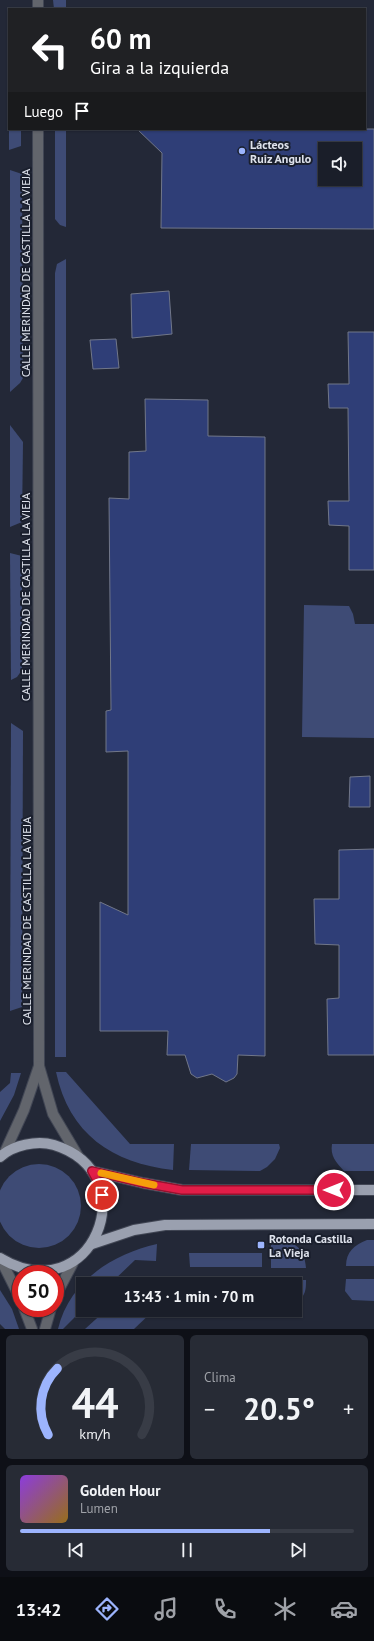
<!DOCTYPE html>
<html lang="es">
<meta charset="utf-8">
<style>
body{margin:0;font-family:"PT Sans",sans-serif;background:#272b35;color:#f1f3f6;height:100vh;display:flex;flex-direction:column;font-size:15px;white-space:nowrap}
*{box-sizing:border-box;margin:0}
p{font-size:13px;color:#9fa2a8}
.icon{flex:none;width:22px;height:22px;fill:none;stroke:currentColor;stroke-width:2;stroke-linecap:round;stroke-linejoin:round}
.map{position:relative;height:1329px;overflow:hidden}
.sheet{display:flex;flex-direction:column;gap:6px;padding:6px;background:#0e1017;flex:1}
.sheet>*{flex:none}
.guide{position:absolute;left:8px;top:8px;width:358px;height:122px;border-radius:0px;box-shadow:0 1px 3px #0004,0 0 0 1px #383c46;background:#202124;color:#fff;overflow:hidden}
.fabs{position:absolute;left:318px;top:142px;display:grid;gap:8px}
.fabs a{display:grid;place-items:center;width:44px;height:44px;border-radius:0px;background:#1a1e29;box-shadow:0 1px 3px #0004,0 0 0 1px #383c46;font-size:20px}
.speed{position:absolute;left:12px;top:1265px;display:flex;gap:8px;font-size:20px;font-weight:700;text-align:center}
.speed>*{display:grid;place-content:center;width:52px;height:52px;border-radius:50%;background:#1a1e29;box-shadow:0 1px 3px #0004,0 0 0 1px #383c46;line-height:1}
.speed .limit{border:6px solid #d22;background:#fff;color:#111}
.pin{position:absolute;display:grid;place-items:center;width:34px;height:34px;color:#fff;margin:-17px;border:2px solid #fff;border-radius:50%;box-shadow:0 1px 4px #0007}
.me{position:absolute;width:44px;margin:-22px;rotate:270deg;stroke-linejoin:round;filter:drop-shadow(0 0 3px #0008)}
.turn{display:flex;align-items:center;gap:14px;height:84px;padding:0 16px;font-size:18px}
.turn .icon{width:52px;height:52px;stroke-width:2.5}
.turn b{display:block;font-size:28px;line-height:34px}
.then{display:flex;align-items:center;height:38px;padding:0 16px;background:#0003;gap:8px;font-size:15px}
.big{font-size:30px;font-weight:700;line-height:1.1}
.sheet .card{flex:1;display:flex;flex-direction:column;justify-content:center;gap:6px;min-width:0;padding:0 14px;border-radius:6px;background:#272b35}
.sheet .dial{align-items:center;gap:0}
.dial svg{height:104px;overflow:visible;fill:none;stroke:#383c46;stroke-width:7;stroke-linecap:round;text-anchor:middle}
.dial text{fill:#f1f3f6;stroke:none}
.song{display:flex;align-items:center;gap:12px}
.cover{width:48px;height:48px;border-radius:6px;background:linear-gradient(135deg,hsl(270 70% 55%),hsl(40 70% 35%))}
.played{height:4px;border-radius:2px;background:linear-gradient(90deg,#9cb4fd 75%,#383c46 75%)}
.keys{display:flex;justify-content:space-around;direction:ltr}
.heat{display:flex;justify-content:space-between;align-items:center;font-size:22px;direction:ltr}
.sheet .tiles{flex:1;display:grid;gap:6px;grid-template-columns:1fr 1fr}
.card:last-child{grid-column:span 2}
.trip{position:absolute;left:76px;top:1277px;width:226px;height:40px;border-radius:0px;background:#1a1e29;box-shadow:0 1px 3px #0004,0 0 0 1px #383c46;font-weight:700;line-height:40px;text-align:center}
.tab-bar{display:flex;height:64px;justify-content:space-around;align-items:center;background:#0a0c10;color:#9fa2a8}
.tab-bar .icon{width:28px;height:28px}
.tab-bar .on{color:#9cb4fd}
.tab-bar b{font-size:18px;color:#f1f3f6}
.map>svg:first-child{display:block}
.green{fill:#3e4b75}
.building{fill:#2f3e77;stroke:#717789;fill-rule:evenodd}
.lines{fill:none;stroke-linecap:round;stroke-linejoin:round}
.minor-casing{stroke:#414654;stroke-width:12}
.major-casing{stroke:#414654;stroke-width:12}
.minor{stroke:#62656c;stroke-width:10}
.major{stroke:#9aa0af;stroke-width:10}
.route-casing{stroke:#92132f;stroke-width:10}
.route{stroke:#e11d48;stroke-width:7}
.slow{stroke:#f59e0b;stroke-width:7}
.poi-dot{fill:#9cb4fd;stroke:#1a1f2d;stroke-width:1.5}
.labels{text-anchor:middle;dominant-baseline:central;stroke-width:4;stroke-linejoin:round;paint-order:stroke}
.poi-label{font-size:12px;font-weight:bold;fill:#dee2ec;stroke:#1a1f2d;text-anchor:start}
.street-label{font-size:12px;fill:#dee2ec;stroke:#1a1f2d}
</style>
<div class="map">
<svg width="374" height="1329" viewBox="0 0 374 1329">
<rect width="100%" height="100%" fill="#232837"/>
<!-- green -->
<g class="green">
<path d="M53 0H66V9H54Z"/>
<path d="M9 129H21V146L9 150Z"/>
<path d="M55 129H66V227L60 225 55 219Z"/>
<path d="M10 170 22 174 23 378 20 383 10 392Z"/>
<path d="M66 259V1057H55V273L57 264Z"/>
<path d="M10 425 23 442 22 522 10 527Z"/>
<path d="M10 553 22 556V670L17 677 11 680Z"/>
<path d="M304 605 349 606 353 614 355 624H374V738L302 737Z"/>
<path d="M11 723 23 731 22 1007 10 1011Z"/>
<path d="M56 1072H66L130 1144H174L173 1170C112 1163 69 1134 56 1072Z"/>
<path d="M11 1073H21L14 1095 0 1121V1092L10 1083Z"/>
<path d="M191 1144H279L280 1148 275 1159 267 1167 260 1171 189 1170Z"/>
<path d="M332 1144H374V1171H344C336 1162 330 1156 332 1144Z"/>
<circle cx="39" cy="1206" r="42"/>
<path d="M271 1240C292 1240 304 1245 306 1268H271Z"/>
<path d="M367 1240H374V1266H346C346 1252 354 1245 367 1240Z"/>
<path d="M157 1244 156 1261 135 1260 110 1284H83V1309L63 1329H58C69 1282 112 1254 157 1244Z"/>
<path d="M189 1253H262V1267H190Z"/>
<path d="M346 1279H374V1301L352 1300 345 1291Z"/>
<path d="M151 1280H306C306 1289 306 1298 295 1301V1284H139Z"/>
<path d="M0 1290 12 1309 19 1329H5L0 1324Z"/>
<path d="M106 1310H154L134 1329H85Z"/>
</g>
<!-- building -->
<g class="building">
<path d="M137 129H374V229L161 228 162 153ZM325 149H355V179H325Z"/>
<path d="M169 291 172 334 132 338 131 294Z"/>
<path d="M348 332H374V570H349V526L329 525 328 501H349L348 408H329L328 384H349Z"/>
<path d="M116 339 119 368 93 369 90 340Z"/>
<path d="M145 399 208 400V436L265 437V1056L238 1055 237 1074 234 1078 226 1082 212 1074 197 1078 191 1074 185 1055H167L168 1031H100V902L128 915V751L106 752V711L111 710 109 498 129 499V452L146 451Z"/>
<path d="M370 776V807H349L350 777Z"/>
<path d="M374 849V1055H328L327 999 339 998V945L315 944 314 899H339V850Z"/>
</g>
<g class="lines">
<!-- minor casing -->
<g class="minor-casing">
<g id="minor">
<path d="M38 0V9"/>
<path d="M38 129 39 1066 53 1114 78 1156"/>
<path d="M4 1154 24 1110 39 1066"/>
<path d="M0 1258 21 1300"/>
<path d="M55 1297 74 1261"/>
<path d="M24 1308 32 1329"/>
<path d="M45 1329 51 1308"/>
</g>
</g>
<!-- major casing -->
<g class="major-casing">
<g id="major">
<path d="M0 1157C13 1145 37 1140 54 1145 148 1174 92 1313 0 1258"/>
<path d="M92 1171 143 1183 182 1190H374"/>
<path d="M92 1244 134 1230 165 1225 374 1224"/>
</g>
</g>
<!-- minor -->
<use href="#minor" class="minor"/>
<!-- major -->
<use href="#major" class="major"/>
</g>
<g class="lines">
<!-- route casing -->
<g class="route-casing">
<path id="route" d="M102 1195 98 1182 92 1171 143 1183 182 1190H334"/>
</g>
<!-- route -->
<use href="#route" class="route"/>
<!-- slow -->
<path class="slow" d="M101 1173 154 1185"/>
</g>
<!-- markers -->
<g class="poi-dot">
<circle cx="242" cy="151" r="4"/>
<rect x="257" y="1241" width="8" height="8" rx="2"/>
</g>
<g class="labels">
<!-- poi labels -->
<g class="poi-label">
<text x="250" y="144">Lácteos<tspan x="250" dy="14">Ruiz Angulo</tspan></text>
<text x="269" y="1238">Rotonda Castilla<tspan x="269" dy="14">La Vieja</tspan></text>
</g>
<!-- street labels -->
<g class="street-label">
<text transform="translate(25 273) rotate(-90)">CALLE MERINDAD DE CASTILLA LA VIEJA</text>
<text transform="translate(25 597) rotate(-90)">CALLE MERINDAD DE CASTILLA LA VIEJA</text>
<text transform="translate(26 921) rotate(-90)">CALLE MERINDAD DE CASTILLA LA VIEJA</text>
</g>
</g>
</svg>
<div class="fabs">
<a><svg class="icon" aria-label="sound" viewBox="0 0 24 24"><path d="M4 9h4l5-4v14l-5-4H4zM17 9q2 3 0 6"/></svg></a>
</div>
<div class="speed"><div class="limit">50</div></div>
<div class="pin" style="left:102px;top:1195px;background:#d93025"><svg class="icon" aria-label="arrive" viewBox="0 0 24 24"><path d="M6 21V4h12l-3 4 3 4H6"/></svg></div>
<svg class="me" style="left:334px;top:1190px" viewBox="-20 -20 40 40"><circle r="17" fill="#e11d48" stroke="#fff" stroke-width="3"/><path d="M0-11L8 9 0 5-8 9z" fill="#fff"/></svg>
<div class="trip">13:43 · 1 min · 70 m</div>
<div class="guide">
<div class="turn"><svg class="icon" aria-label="left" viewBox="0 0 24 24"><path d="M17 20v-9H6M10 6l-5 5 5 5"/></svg><div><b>60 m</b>Gira a la izquierda</div></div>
<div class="then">Luego<svg class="icon" aria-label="arrive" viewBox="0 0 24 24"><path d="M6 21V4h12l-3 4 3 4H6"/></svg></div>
</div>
</div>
<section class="sheet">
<div class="tiles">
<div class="card dial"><svg viewBox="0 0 100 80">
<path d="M14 69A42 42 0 1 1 86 69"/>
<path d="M14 69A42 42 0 0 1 21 18" stroke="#9cb4fd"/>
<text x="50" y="56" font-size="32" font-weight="700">44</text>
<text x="50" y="72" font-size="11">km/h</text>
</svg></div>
<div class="card"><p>Clima</p>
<div class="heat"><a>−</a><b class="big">20.5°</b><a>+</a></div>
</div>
<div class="card">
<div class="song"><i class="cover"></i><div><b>Golden Hour</b><p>Lumen</p></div></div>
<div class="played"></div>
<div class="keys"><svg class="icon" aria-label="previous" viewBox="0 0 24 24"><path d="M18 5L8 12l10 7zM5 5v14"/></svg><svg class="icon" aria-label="pause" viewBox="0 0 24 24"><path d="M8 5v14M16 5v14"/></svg><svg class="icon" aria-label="next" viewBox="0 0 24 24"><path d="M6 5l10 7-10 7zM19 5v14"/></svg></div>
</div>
</div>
</section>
<nav class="tab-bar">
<b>13:42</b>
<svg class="icon on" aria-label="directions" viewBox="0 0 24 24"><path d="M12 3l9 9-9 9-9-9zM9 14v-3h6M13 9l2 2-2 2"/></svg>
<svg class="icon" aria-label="music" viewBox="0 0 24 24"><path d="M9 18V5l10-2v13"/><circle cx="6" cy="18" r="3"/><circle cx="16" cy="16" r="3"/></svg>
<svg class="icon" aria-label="phone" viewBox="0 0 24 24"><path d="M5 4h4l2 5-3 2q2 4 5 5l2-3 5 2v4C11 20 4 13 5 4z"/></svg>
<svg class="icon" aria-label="climate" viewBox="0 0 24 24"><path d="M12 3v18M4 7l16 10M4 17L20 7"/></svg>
<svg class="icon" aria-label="car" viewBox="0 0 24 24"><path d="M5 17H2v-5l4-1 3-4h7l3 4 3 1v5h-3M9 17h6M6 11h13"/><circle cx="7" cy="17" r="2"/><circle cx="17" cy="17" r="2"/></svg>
</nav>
